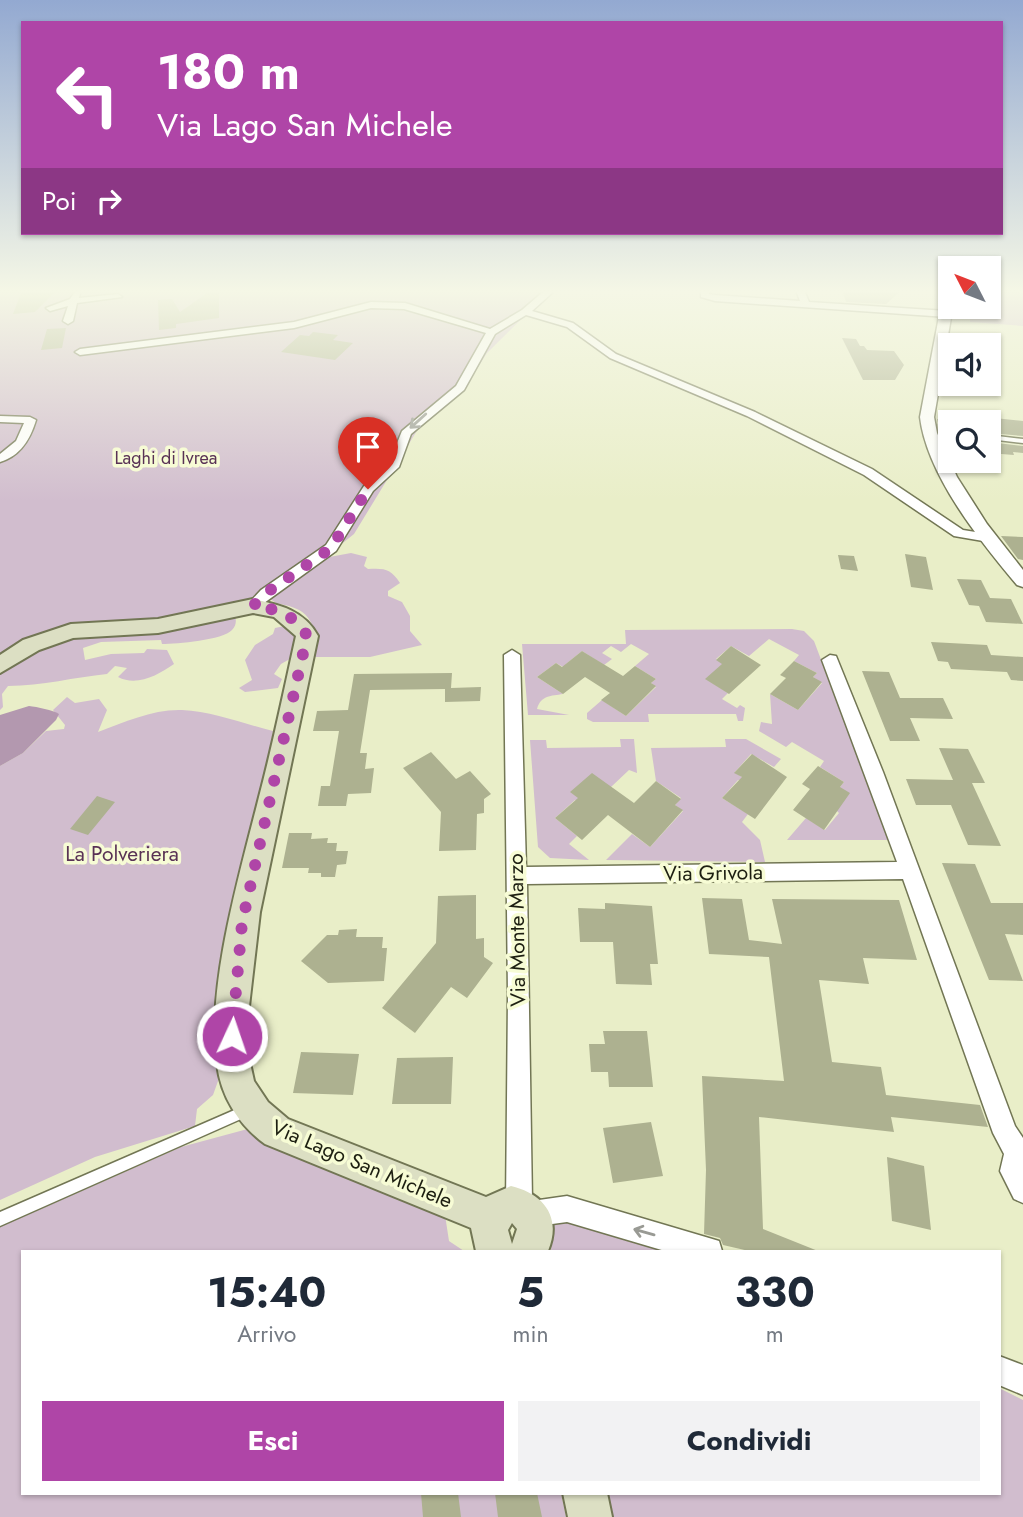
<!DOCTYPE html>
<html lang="it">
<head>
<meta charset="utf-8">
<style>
	:root { --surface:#fff; --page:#f2f2f3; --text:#1f2937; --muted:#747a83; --accent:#af45a7 }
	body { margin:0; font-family:Jost,sans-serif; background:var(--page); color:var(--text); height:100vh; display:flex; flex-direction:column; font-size:26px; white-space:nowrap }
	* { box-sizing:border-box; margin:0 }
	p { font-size:23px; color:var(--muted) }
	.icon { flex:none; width:38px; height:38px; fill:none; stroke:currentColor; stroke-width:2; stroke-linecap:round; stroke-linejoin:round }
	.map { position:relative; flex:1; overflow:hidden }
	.side { position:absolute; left:21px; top:1250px; width:980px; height:245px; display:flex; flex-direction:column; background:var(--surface); border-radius:0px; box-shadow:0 2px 5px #0004 }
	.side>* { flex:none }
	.top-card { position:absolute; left:21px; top:21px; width:982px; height:214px; border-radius:0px; box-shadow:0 2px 5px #0004; background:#af45a7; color:#fff; overflow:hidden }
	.needle { width:46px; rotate:312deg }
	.fabs { position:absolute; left:938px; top:256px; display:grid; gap:14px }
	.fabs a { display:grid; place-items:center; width:63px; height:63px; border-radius:0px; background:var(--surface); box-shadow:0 2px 5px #0004; font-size:35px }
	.pin { position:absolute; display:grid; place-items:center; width:60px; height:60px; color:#fff; margin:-72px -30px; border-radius:50% 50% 50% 0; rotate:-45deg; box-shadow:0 0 7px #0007 }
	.pin .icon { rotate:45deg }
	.me { position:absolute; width:77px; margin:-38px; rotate:3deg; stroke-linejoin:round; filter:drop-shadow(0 0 5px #0008) }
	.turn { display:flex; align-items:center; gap:24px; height:147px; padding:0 21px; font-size:32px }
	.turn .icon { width:91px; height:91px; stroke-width:2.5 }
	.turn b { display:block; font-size:49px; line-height:60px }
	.then { display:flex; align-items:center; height:66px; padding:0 21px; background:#0003; gap:14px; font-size:26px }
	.eta { display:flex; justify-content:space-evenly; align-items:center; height:119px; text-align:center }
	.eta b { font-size:42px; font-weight:700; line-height:49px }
	.cta { display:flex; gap:14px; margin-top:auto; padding:14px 21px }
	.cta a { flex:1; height:80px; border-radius:0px; background:var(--accent); color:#fff; font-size:28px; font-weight:700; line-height:80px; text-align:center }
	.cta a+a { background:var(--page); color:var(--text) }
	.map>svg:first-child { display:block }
	.green { fill:#d1bdce }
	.water { fill:#b398af }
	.building { fill:#adb190 }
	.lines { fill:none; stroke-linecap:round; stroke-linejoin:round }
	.minor-tunnel { stroke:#c0c5a3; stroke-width:13; stroke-dasharray:13 6; stroke-linecap:butt }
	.service-casing { stroke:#727654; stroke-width:3 }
	.minor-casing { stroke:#727654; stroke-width:3 }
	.tertiary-casing { stroke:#727654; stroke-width:3 }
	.secondary-casing { stroke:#727654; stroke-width:4 }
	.service { fill:#fff; fill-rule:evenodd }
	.minor { fill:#fff; fill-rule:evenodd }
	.tertiary { fill:#fff; fill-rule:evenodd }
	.secondary { fill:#dcdfc3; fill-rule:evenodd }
	.oneway { stroke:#999a94 }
	.route { stroke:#af45a7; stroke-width:12; stroke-dasharray:0 21.6 }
	.labels { text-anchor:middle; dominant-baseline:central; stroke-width:7; stroke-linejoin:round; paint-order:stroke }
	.far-park-label { font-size:18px; fill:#593255; stroke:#f7fcd5 }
	.park-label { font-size:21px; fill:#593255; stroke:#f7fcd5 }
	.street-label { font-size:21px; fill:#1d1f11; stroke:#f7fcd5 }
</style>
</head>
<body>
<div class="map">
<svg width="1023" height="1517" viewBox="0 0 1023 1517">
	<rect width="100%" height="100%" fill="#e9eec8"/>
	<path class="green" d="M0,290H547L549,292L487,353L466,386L418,429L354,534L324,558L351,553L367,557L364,566L368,569C385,568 391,569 400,583L388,591V596L402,602L410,616V631L422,645L370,657H312C316,633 316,614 289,606C281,604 274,604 269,597L235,614C236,620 237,625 232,630C223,640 177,644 162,644L161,640L101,642L83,648L85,660L111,654L144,653L147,649L167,650L174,664C158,675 137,687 118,677L127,668L115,666L107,674C75,677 42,686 8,686L2,694L3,707L0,710Z
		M989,290L1023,293V326L970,322V306H989Z
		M289,625L296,636L295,656L281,664L274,674L282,679L278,688L245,692L239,688L252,680L245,660L255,645L273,634L275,628Z
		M792,629L804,631L814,641L889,840H787L806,818L825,830L839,813L836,810L840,787L844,782L820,767L824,761L792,742L786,747L759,731L761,722L772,724L770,694L798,710L822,683L813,677L817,673L794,661L799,655L769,639L749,656L731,646L716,659L725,665L706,679L728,693L722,699L737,708L740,705L745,708L743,721H738L736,714H648L649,722H593L587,719V713L602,700L626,716L656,687L651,683L656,679L635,666L649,654L631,644L621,652L611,646L602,653L612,659L604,665L582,651L566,664L565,668L556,663L537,677L563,694C551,696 541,695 537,709L569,715H528L522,644H626L625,630Z
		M67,697L75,703L99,699L107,710L98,732C125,722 153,709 182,710C212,711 244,724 273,731L271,742L279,746L222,1070L213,1095L197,1109L195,1126L95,1157L0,1200V766L23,753L46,731L64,729L65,725L53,710Z
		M620,739H634L637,773L629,770L611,787L578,802L575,800L555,818L577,836L569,844L589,860L550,858L538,847L530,740H546L547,748L621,747Z
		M725,739H746L781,759L774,767L751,754L735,772L746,780L744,783L738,780L722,798L748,814L742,822L760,840L765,862L606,860L632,834L650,847L683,811L675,805L681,798L656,781L651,748L726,747Z
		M255,1127L445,1215L449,1241L464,1251H23V1493H561L566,1517H0V1227L181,1147Z
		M562,1218L676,1251H551L552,1224Z
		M999,1388L1023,1400V1517H608L603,1493H999Z"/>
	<path class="water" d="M29,706C37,707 53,710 59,714L56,720L23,753L0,766V715Z"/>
	<path class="building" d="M22,290H57L35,312L13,314Z
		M842,290H902L886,304L846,302Z
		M210,291L219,292V318L176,324V328L159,330L158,300L172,299L180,312Z
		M66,328L62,348L41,350L47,329Z
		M313,332L338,335L333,340L353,343L335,360L281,352L300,335L309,336Z
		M842,338L856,339L860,346H864L867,350L894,351L904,365L895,380H863Z
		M985,417L1023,421V436L989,433V422Z
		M937,419L950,420V456L940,432Z
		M989,442L1023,446V453L1013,452L1014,455L989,453Z
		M1001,536L1023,537V560L1018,559Z
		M905,554L926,557L933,590L911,587Z
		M838,555L854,556L858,571L841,569Z
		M957,579L981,580L990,598L1011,599L1023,624L986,622L979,606L969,605Z
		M931,642L987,645L991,655L1023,657V681L1011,680L1007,672L951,669L948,662L938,661Z
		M731,646L761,665L729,694L705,679L722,664L716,660Z
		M582,651L623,676L635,666L656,679L651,683L656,686L626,716L601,700L610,693L585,677L563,694L537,677L556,663L562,667Z
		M794,661L817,673L813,677L822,682L798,710L770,694L786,678L780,675Z
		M862,671L889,672L900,698H943L953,719L910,718L920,741H890Z
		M452,673L451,688L481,687L480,701L445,702V689L370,690L360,753H367L365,769L374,768L371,793L348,794L346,806H318L321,786H330L339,731H313L317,711L348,710L354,674Z
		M939,748L968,749L985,783H972L1001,846L968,845L951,805H916L906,779L953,780Z
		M431,752L456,779L470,771L491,794L484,799V813L477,814L476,850L439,851L441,812L403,768Z
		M752,754L787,777L755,819L722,798L742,777L734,773Z
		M818,766L844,782L840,787L850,793L824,830L793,810L810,789L802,784Z
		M592,773L634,803L656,781L681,799L675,805L683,810L650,847L608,815L582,840L555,818L578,798L570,792Z
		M97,796L115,802L88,835L70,829Z
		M289,833H312L311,839L328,838L327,843H337L336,851H348L346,864L337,865L335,877H321V873H308L309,868H282Z
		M942,863L975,864L991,903H1023V935L1005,934L1023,981L989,980Z
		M476,895V939L484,938V957L493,963L467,998L451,987L415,1033L382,1008L436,943L438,896Z
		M702,898L742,899L749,940L782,944L772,899L899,900L917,960L863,958L869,984L819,980L832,1062L881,1067L886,1095L980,1105L988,1127L891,1117L894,1132L759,1117L763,1229L818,1251H749L723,1245L720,1238L704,1234L706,1170L702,1076L784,1081L769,957L709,954Z
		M605,903L652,906L658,964H650L652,985L616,984L613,942H580L578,908L605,909Z
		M357,929L356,937H383L382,948H387L384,981L328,983L301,961L327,935H338L339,930Z
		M603,1031H647L653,1087H609L608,1072H591L589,1044H605Z
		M301,1052L359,1054L353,1095L293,1093Z
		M453,1057L451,1104H392L397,1058Z
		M651,1122L663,1176L613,1183L603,1128Z
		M887,1157L924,1166L931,1230L892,1221Z
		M421,1493H458L461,1517H423Z
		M495,1493H537L542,1517H498Z"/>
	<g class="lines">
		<path class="minor-tunnel" d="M936,430L950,431"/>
		<g class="service-casing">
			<path id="service" d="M989,435L1023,439V443L989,439Z
				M246,1105L250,1107L252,1111L250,1115L0,1226V1212Z"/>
		</g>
		<g class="minor-casing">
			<path id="minor" d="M76,290L80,293L79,298L118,294L122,297L77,303L73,321L68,324L63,321L68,306L50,311L46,308L70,299Z
				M543,290H551L552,293L532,311L573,323L616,354L755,412L872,469L963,530L994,535L996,538L989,542L954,536L864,475L747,416L610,358L567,327L526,315L495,334L464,390L411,434L399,467L373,491L336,551L253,611L246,606L261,590L326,545L364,486L388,465L402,431L456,386L486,333L404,309L371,308L294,328L80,355L75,352L80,349L294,322L371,302L405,303L490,329L522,310L543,292Z
				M701,290H709V294L715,295L800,301L796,290H804L809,302L947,311L952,314L947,317L715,301L701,297Z
				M0,416L30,417L36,420C30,440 20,456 0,462V454L16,441L24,423L0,422Z
				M512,650L520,655L526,867L897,862L822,660L830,655L836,656L883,772L1015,1126L1023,1138V1203L1014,1199L1000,1171L1004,1154L993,1133L903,879L527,884L532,1201L567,1196L709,1238L719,1241L722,1251H665L567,1222L530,1227L510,1214L506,1205L508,995L504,655Z
				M999,1356L1023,1365V1395L999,1385Z"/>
		</g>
		<g class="tertiary-casing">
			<path id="tertiary" d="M944,290H950V306H953L934,417L937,433L957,477L987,524L1023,570V587L1017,585C980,541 927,475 920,417Z"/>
		</g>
		<g class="secondary-casing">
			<path id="secondary" d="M253,599C280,605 304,610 318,636L260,912L248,1015V1054L254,1081L268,1102L288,1119L486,1197L511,1186C544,1194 562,1217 548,1251H476L471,1228L265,1144C239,1125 221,1097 217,1064C206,987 240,873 259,797C273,744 284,690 296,636L274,617L253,613L158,633L73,638L39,650L0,673V655L23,640L71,624L158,619ZM512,1223L517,1229L512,1244L508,1230Z
				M563,1493H607L612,1517H568Z"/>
		</g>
		<use href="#service" class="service"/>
		<use href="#minor" class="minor"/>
		<use href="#tertiary" class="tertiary"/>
		<use href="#secondary" class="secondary"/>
	</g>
	<defs><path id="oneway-shaft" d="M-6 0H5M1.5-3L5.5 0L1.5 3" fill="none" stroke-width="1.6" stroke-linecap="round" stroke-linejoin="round" transform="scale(1.75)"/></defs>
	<g class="oneway">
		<use href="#oneway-shaft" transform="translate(418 421) rotate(138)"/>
		<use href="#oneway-shaft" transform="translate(644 1232) rotate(-164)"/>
	</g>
	<linearGradient id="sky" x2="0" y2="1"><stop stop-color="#93a9d1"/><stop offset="0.58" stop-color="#f5f7e6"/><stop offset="1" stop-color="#f5f7e6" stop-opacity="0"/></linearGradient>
	<rect width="1023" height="502" fill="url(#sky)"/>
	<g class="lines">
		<path class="route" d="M232,1036L242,923L307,636C296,615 275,608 253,606L266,593L331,548L368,489"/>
	</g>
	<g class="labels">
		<g class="far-park-label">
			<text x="166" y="458">Laghi di Ivrea</text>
		</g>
		<g class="park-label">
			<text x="122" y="854">La Polveriera</text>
		</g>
		<g class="street-label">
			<text transform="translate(713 873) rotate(-1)">Via Grivola</text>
			<text transform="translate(517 930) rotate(-91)">Via Monte Marzo</text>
			<text transform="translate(362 1164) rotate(23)">Via Lago San Michele</text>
		</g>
	</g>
</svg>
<div class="fabs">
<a><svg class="needle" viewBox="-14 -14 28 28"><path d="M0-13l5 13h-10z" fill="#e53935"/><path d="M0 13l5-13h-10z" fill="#747a83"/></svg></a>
<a><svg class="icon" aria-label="sound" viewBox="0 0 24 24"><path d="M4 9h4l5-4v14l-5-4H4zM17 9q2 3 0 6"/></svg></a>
<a><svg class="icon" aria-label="search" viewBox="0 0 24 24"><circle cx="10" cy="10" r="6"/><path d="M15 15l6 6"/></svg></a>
</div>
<div class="pin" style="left:368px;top:489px;background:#d93025"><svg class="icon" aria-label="arrive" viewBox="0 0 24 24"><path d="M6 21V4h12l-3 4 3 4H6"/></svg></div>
<svg class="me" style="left:232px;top:1036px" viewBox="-20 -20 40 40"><circle r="17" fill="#af45a7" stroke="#fff" stroke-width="3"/><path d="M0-11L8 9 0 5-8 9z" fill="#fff"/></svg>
<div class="top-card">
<div class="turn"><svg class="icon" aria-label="left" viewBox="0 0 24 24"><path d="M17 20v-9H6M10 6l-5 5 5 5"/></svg><div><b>180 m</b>Via Lago San Michele</div></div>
<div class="then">Poi<svg class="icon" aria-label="right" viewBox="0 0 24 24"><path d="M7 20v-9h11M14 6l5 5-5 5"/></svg></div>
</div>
<section class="side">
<div class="eta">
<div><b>15:40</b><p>Arrivo</p></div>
<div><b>5</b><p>min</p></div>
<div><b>330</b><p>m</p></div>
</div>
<div class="cta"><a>Esci</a><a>Condividi</a></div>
</section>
</div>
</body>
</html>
